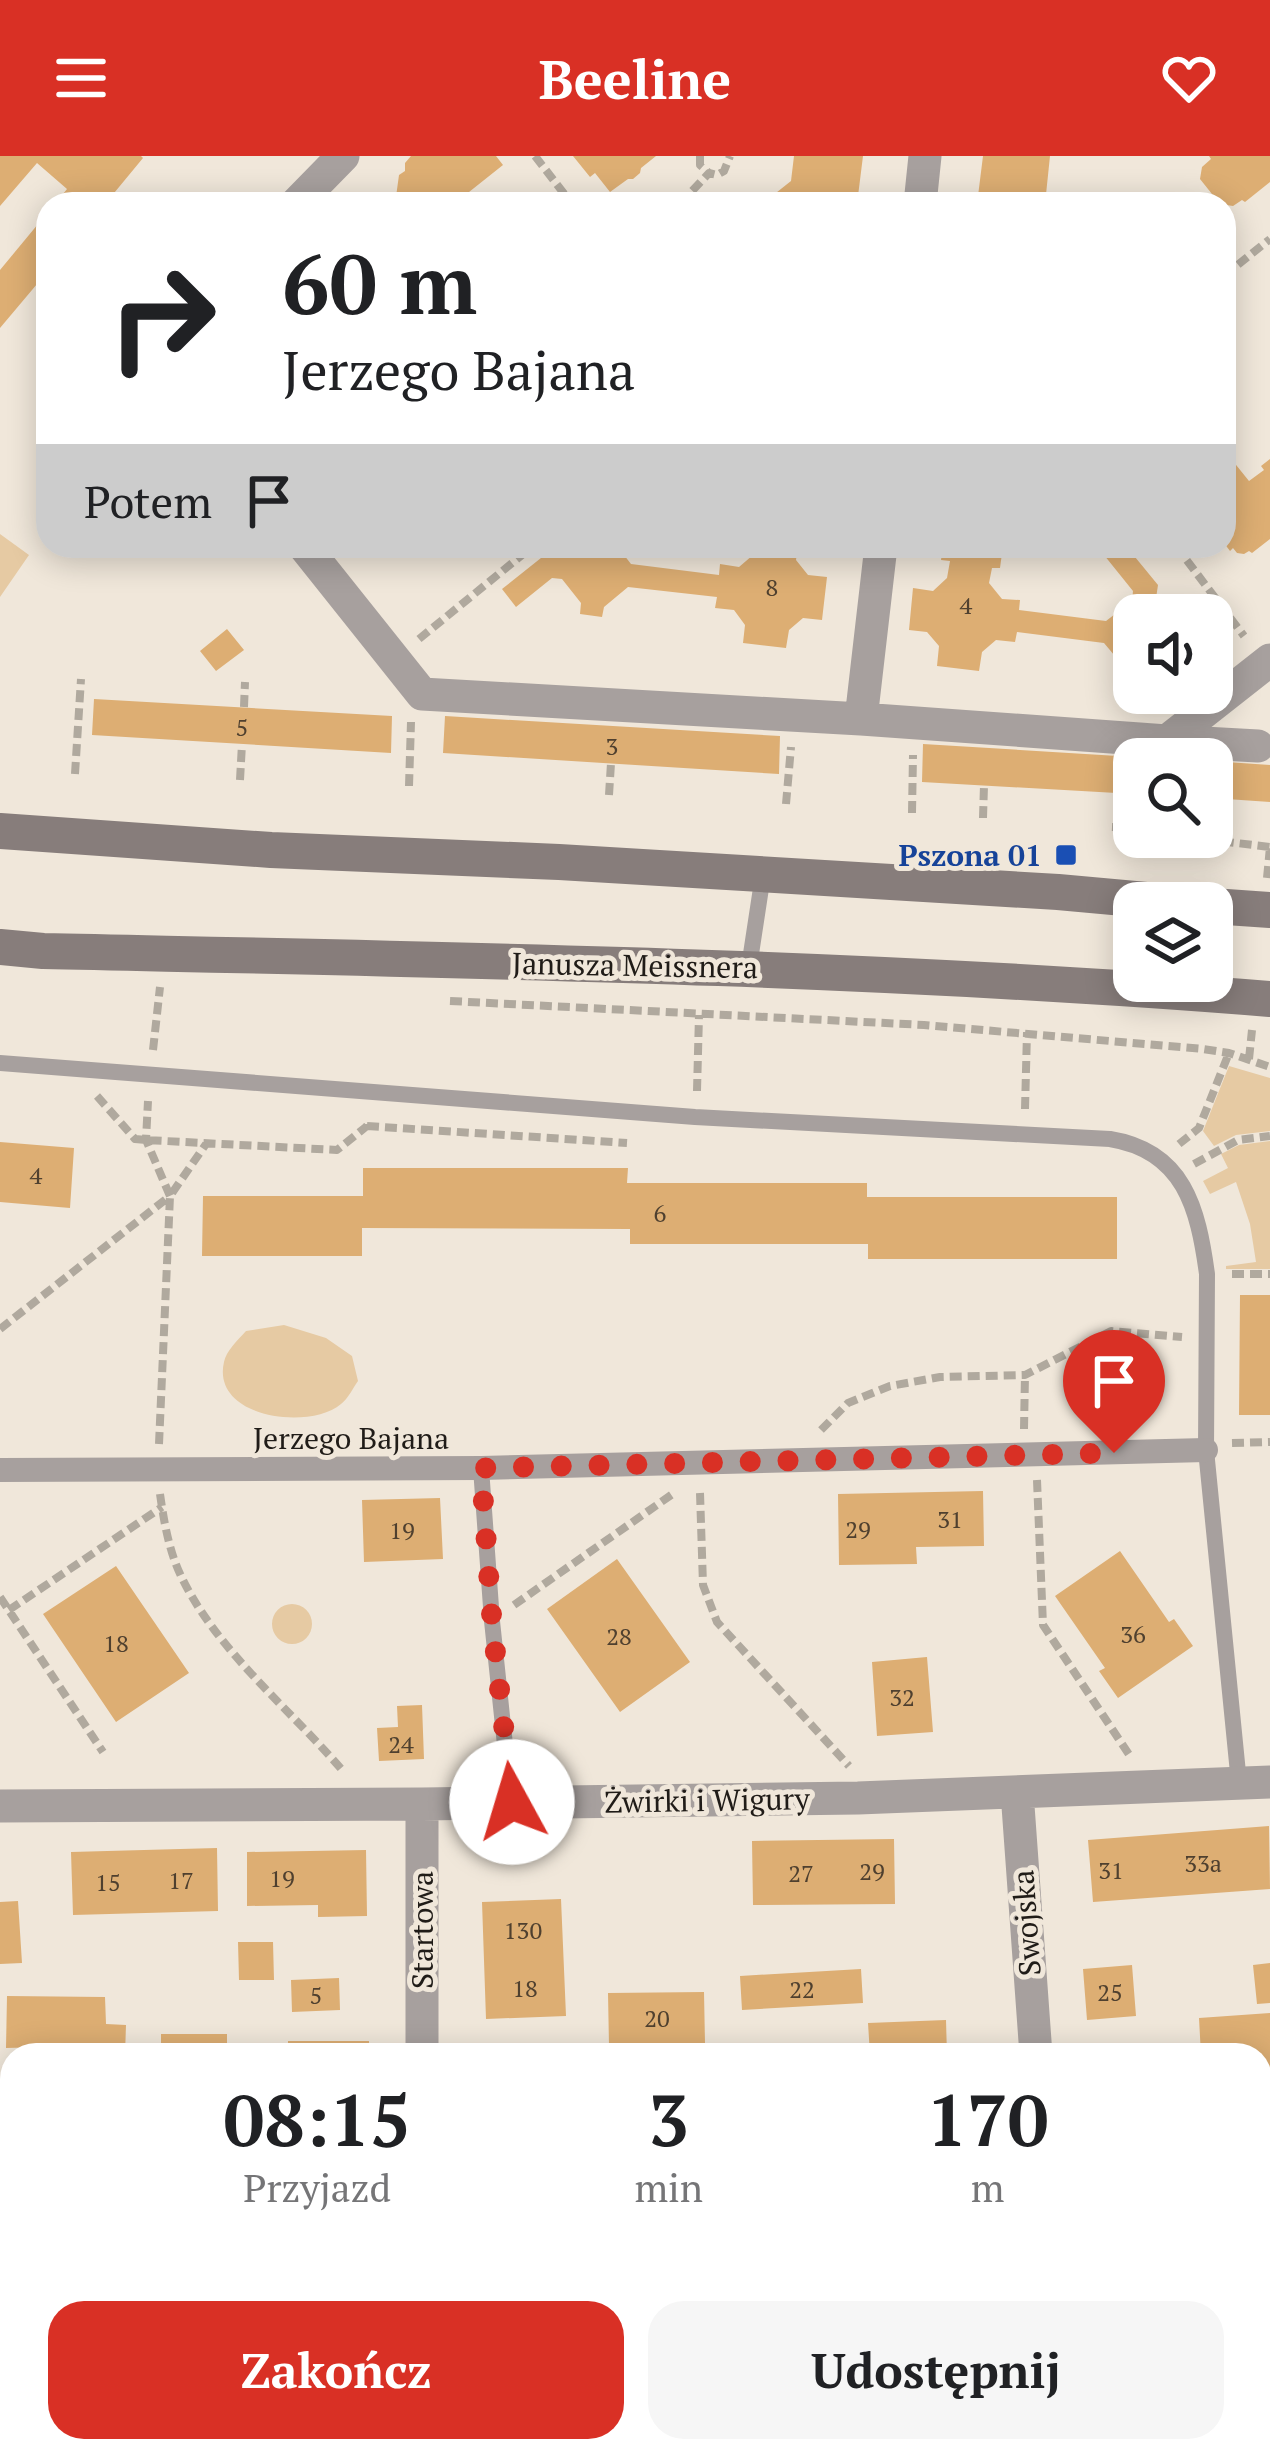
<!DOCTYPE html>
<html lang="pl">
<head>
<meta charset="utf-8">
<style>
	:root { --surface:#fff; --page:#f6f6f6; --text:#202124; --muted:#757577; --accent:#d93025 }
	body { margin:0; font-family:"PT Serif",serif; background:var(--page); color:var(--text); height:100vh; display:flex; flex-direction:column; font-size:45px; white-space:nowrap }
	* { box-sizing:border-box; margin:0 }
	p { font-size:39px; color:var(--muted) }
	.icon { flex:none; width:66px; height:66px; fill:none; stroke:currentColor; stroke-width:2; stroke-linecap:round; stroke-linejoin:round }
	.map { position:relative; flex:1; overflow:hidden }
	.details { position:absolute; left:0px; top:1887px; width:1272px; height:420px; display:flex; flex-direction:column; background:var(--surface); border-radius:36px 36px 0 0; box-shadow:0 6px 30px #0003 }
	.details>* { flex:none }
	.hud { position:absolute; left:36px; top:36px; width:1200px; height:366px; border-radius:36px; box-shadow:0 6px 30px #0003; background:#fff; color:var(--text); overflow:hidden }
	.fabs { position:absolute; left:1113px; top:438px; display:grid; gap:24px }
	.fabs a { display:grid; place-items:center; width:120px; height:120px; border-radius:24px; background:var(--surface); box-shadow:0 6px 30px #0003; font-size:60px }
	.pin { position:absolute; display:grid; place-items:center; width:102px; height:102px; color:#fff; margin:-123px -51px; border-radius:50% 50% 50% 0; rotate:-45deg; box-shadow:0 0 12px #0007 }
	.pin .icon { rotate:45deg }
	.me { position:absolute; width:132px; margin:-66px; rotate:354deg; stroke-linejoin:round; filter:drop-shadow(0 0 9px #0008) }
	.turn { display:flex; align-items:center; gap:42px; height:252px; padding:0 48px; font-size:54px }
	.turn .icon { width:156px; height:156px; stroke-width:2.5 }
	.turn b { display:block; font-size:84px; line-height:102px }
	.then { display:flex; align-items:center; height:114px; padding:0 48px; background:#0003; gap:24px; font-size:45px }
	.eta { display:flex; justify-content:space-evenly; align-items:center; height:204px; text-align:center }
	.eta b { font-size:72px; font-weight:800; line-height:84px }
	.primary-button { display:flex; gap:24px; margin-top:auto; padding:24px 48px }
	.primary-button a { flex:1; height:138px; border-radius:36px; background:var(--accent); color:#fff; font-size:48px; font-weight:800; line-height:138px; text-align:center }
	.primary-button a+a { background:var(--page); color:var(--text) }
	header { display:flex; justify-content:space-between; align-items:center; height:156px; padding:0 48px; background:var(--accent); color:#fff; font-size:54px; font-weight:800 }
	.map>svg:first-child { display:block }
	.green { fill:#e6caa3 }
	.building { fill:#ddae73 }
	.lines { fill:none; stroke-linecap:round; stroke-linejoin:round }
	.path { stroke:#b0a99e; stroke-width:8; stroke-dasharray:12 6; stroke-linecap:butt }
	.service { stroke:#a7a09e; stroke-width:16 }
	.pedestrian { stroke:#a7a09e; stroke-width:24 }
	.minor { stroke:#a7a09e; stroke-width:33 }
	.secondary { stroke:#877d7b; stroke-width:36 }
	.route { stroke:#d93025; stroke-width:21; stroke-dasharray:0 37.8 }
	.transit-dot { fill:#1a4fb4; stroke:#f0e7da; stroke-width:4.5 }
	.labels { text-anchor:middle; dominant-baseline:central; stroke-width:10; stroke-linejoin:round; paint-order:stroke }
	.number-label { font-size:24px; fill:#4f402f }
	.transit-label { font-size:30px; font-weight:bold; fill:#164399; stroke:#f0e7da; text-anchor:end }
	.street-label { font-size:30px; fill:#201c18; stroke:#f0e7da }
</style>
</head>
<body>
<header><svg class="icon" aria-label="menu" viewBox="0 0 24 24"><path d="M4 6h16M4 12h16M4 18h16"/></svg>Beeline<svg class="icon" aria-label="heart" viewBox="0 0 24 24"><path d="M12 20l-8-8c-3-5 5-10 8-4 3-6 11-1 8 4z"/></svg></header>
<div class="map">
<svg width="1270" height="2307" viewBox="0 0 1270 2307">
	<rect width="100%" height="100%" fill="#f0e7da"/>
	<path class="green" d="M0,378L29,399L0,441Z
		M1229,910L1270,922V975L1236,979L1214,990L1203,975Z
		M1270,985V1113H1226V1110L1256,1106L1250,1068L1236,1026L1210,1038L1203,1025L1228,1012L1221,998L1239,989Z
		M284,1169L326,1182L352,1200L358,1225C353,1232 348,1243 341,1248C309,1275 211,1262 224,1206C226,1195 238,1184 246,1175Z
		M272 1468a20 20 0 1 1 40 0a20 20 0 1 1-40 0Z"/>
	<path class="building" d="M0,0H141L143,2L105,48H55L67,33L37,7L0,50Z
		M411,0H496L503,9L464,40L463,48H395L399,19L405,15V7Z
		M573,0H656L641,12L640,17L633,23H628L610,36L595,17L590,21Z
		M794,0H863L857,48H762L791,25Z
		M983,0H1050L1045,48H977Z
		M1209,0H1270V26L1245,46L1242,44L1233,50L1220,48L1200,23L1202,11L1211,3Z
		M48,56V115L0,172V114Z
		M1224,294L1249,325L1264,314L1261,310L1270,303V383L1252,397L1249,395L1244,398L1237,397L1233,392L1230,395L1224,387Z
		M383,390H420L409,399L407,396L402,400L395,399L391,394L388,396Z
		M577,390H617L631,408L719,419L720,408L739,411L753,399L754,390H798L796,404L808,419L827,421L822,464L803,462L789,474L786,492L743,487L745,469L734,454L715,452L717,441L628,431L604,451L602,461L580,458L581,447L562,423L552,422L516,451L502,433L546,398L564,400Z
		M943,390H1003L1000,412H992L989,427L1002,443L1020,444L1019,454L1106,465L1132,445L1133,435L1104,399L1115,390H1126L1158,429L1155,449L1163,459H1134V523L1123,522L1125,512L1104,487L1017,476L1015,486L996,484L982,496L979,515L937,510L939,490L927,476L909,474L913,432L933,435L947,422L950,405L941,404Z
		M227,473L244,494L216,515L200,495Z
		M94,543L392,560L391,597L92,579Z
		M445,560L780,580L779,618L443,597Z
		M923,588L1134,601V638L922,626Z
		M1212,605L1270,609V646L1212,642Z
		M0,986L74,992L70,1052L0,1046Z
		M363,1012H628L627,1027H867V1041H1117V1103H868V1088H630V1073L362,1072V1100H202L203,1040H363Z
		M1240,1139H1270V1259H1239Z
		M983,1335L984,1390L916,1391L917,1408L839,1409L838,1338Z
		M440,1342L443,1403L364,1406L362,1344Z
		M1120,1395L1169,1466L1174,1463L1193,1490L1118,1542L1099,1515L1105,1512L1055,1440Z
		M617,1403L690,1506L620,1556L547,1453Z
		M116,1410L189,1517L116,1566L43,1458Z
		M927,1501L933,1576L877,1580L872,1506Z
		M422,1549L424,1603L379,1605L377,1572L398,1571L397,1550Z
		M1269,1670L1270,1733L1093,1746L1088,1684Z
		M894,1683L895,1748L753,1749L752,1685Z
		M217,1692L218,1755L73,1759L71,1696Z
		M366,1694L367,1760L318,1761V1749L247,1750V1696Z
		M561,1743L566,1860L486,1863L482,1746Z
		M18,1745L22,1807L0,1808V1746Z
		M238,1786H273L274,1824H239Z
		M1270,1807V1847L1257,1848L1253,1809Z
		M1132,1809L1136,1860L1087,1864L1083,1813Z
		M861,1813L863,1847L742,1854L740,1820Z
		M339,1822L340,1854L292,1856L291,1824Z
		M704,1836L705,1887H696V1899H620V1889L609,1890L608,1837Z
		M7,1840L105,1841L106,1868L126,1869L125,1899H81L78,1890L6,1892Z
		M1270,1857V1915L1260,1916V1899H1201L1199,1862Z
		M946,1864L947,1899H870L868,1867Z
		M161,1878H227V1899H161Z
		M288,1885H369V1899H288Z
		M1153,1890L1154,1899H1066V1895Z
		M1260,2028H1270V2088L1260,2089Z
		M1260,2189H1270V2264H1260Z
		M0,2229H12V2289H0Z"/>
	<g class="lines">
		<path class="path" d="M535,0L572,48
			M700,0V9L709,17
			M680,48L709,17L717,19L724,15L730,0
			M1224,120L1270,83
			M1176,390L1244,480
			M419,483L533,390
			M244,551L245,526
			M75,618L81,523
			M240,624L242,588
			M409,630L411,566
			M609,639L611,607
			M786,648L791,591
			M912,657L913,599
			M983,662L984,629
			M1112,671L1134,672
			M1186,681L1270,691
			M1267,722L1270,691
			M450,845L924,869L1203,893L1229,897L1270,911
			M153,894L160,831
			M1249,903L1252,874
			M697,935L699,859
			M97,940L135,983L146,984L337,994L367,970L368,965
			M1025,953L1027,876
			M367,970L627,987
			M1179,988L1199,972L1229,897
			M1194,1008L1238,984L1270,980
			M1232,1118H1270
			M0,1173L170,1040L146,984L148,945
			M1024,1273L1025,1219
			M821,1274L848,1247L890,1230L940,1221L1025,1219L1111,1175L1182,1181
			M1232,1287L1270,1286
			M159,1288L170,1040L206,988
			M1037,1324L1043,1469L1130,1600
			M700,1337L703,1429L717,1466L849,1610
			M160,1338C164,1366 169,1395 181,1420C216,1494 290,1553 343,1615
			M0,1441L103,1596
			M514,1449L674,1337
			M9,1454L162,1351"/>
		<path class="service" d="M749,811L763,719
			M0,907L695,961L1110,983C1184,995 1198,1052 1207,1118L1206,1294L1239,1627
			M481,1312L492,1465L511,1646"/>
		<path class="pedestrian" d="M0,1314L481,1312L1206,1294"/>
		<path class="minor" d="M296,48L343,0
			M920,48L925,0
			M304,390L422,538L861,563L1167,585L1270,504
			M861,563L881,390
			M1167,585L1258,590
			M1017,1636L1036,1899
			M422,1648V1899
			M0,1650L422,1648L858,1642L1270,1626
			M1260,1974H1270
			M0,1994H12
			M429,2295V2307
			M1047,2307L1048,2295"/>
		<path class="secondary" d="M0,675L271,694L559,706L1058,736L1179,747
			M1212,750L1270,754
			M0,791L43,795C452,804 862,810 1270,843"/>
	</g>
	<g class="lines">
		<path class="route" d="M512,1646L492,1465L481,1312L1114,1297"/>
	</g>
	<rect class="transit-dot" x="1054" y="687" width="24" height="24" rx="6"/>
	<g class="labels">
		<g class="number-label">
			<text x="772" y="431">8</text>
			<text x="966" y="449">4</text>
			<text x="242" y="571">5</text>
			<text x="612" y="590">3</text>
			<text x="36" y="1019">4</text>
			<text x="660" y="1057">6</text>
			<text x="950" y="1363">31</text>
			<text x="858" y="1373">29</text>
			<text x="402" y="1374">19</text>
			<text x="1133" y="1478">36</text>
			<text x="619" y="1480">28</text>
			<text x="116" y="1487">18</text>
			<text x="902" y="1541">32</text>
			<text x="401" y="1588">24</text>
			<text x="1203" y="1707">33a</text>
			<text x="1111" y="1714">31</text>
			<text x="872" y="1715">29</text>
			<text x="801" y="1717">27</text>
			<text x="282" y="1722">19</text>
			<text x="181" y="1724">17</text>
			<text x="108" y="1726">15</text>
			<text x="523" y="1774">130</text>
			<text x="525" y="1832">18</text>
			<text x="802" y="1833">22</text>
			<text x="1110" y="1836">25</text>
			<text x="316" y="1839">5</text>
			<text x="657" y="1862">20</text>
		</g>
		<g class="transit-label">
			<text x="1042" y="699">Pszona 01</text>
		</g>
		<g class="street-label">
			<text transform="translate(635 809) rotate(1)">Janusza Meissnera</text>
			<text x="351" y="1282">Jerzego Bajana</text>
			<text transform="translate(707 1644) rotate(-1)">Żwirki i Wigury</text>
			<text transform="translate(1026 1767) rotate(-94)">Swojska</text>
			<text transform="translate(422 1774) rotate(-90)">Startowa</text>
		</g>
	</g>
</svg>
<div class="fabs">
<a><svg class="icon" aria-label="sound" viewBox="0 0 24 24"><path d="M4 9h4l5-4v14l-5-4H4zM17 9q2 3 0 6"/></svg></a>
<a><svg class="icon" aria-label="search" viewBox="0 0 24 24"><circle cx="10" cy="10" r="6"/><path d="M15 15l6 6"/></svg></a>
<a><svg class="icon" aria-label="layers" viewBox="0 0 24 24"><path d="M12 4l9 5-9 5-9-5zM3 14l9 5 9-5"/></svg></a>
</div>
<div class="pin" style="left:1114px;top:1297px;background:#d93025"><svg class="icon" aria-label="arrive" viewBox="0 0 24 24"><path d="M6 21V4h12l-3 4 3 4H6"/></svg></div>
<svg class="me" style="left:512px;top:1646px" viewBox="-20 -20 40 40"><circle r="19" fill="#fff"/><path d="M0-13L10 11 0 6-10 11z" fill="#d93025"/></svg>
<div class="hud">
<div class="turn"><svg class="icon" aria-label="right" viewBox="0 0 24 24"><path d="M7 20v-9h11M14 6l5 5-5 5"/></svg><div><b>60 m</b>Jerzego Bajana</div></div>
<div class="then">Potem<svg class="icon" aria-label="arrive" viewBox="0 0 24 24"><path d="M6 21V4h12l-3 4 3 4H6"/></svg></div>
</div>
<section class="details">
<div class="eta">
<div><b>08:15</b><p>Przyjazd</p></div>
<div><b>3</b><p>min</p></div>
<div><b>170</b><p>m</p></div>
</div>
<div class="primary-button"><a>Zakończ</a><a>Udostępnij</a></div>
</section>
</div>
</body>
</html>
